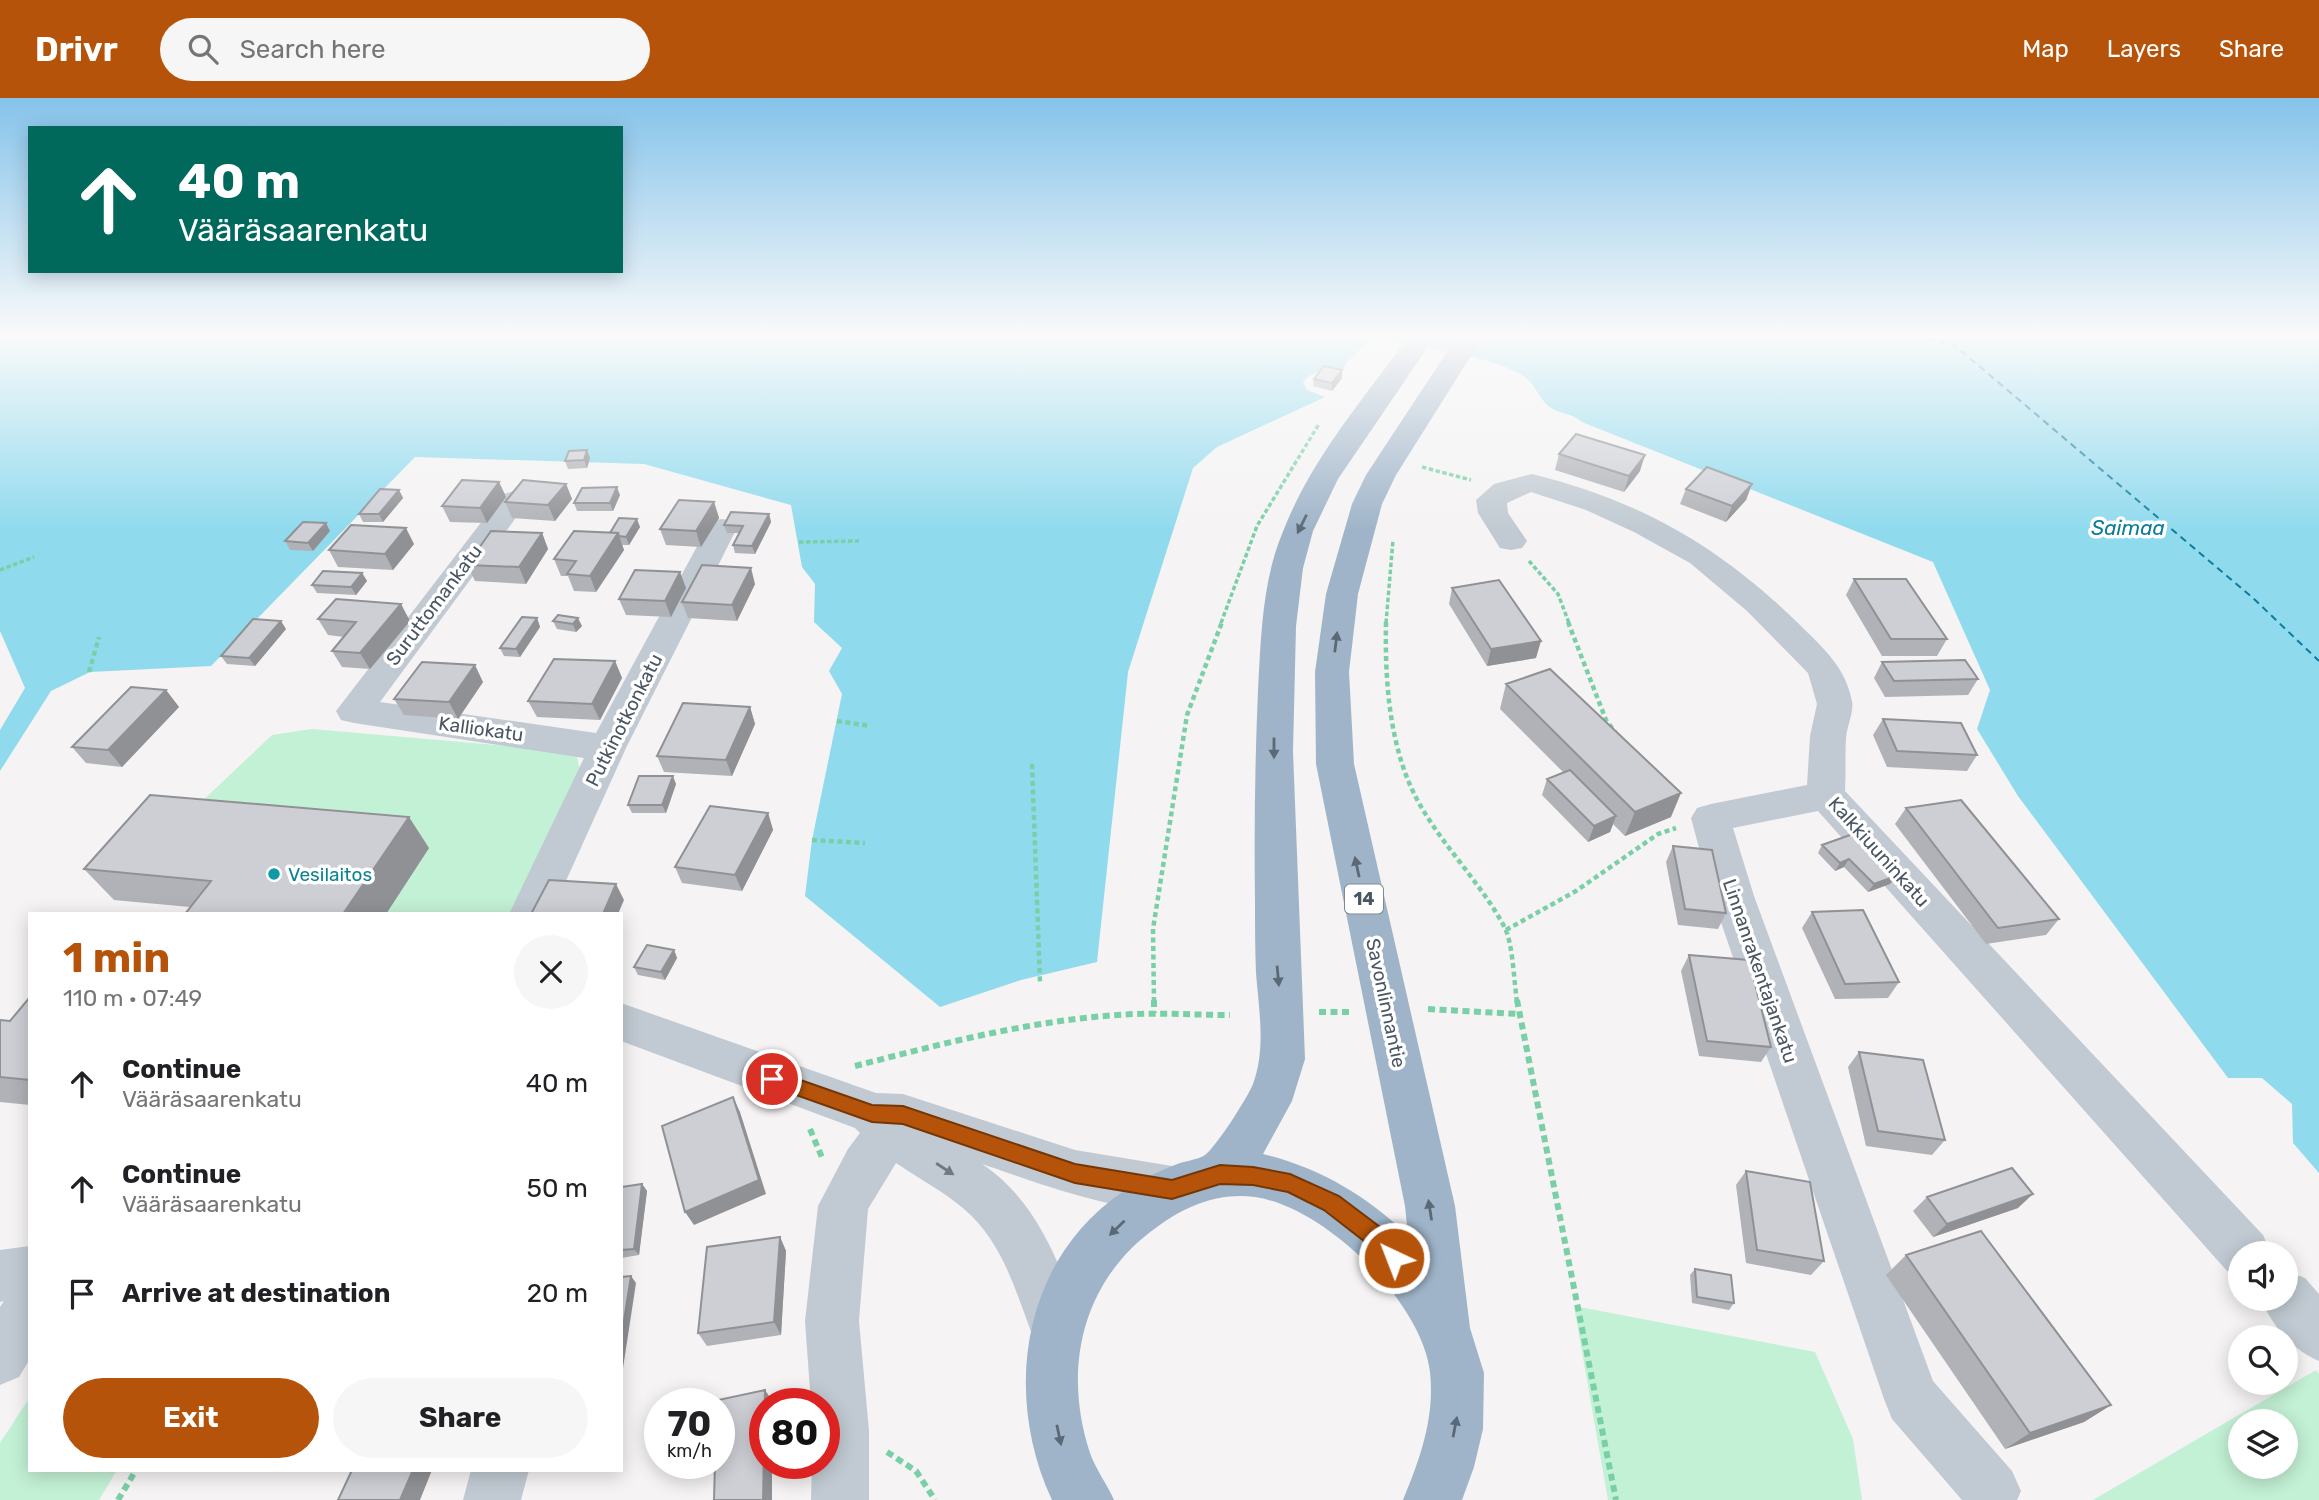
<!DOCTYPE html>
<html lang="en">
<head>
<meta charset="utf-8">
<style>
	:root { --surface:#fff; --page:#f6f6f6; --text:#202124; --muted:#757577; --accent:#b45309 }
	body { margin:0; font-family:Rubik,sans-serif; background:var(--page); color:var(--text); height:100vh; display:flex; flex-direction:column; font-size:26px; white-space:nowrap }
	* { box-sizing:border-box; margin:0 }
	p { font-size:23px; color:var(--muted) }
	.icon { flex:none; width:38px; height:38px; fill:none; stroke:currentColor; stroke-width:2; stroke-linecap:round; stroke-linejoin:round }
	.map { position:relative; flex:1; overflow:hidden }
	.sheet { position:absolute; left:28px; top:814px; width:595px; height:560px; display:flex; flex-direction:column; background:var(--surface); border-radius:0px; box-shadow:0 4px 18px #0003 }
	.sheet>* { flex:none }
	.top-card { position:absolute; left:28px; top:28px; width:595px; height:147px; border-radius:0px; box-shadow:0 4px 18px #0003; background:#00695c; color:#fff; overflow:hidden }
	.fabs { position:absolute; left:2228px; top:1143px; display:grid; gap:14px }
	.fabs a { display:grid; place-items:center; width:70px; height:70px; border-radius:50%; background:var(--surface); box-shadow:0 4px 18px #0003; font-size:35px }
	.speed { position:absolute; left:644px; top:1290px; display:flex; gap:14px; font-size:35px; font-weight:700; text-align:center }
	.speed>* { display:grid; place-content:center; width:91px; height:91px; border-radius:50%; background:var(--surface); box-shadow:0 4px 18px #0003; line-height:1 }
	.speed small { font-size:18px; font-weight:400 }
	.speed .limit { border:10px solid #d22; background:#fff; color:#111 }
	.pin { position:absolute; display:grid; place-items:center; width:60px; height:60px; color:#fff; margin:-30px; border:4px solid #fff; border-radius:50%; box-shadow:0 2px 7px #0007 }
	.me { position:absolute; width:77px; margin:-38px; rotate:317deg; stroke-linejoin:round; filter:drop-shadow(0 0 5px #0008) }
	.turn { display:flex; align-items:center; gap:24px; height:147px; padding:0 35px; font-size:32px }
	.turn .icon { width:91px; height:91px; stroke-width:2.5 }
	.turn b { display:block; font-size:49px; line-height:60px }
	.round { display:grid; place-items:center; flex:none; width:74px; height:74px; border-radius:37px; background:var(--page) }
	.headline { display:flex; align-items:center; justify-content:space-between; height:119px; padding:0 35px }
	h1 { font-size:42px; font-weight:700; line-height:52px; color:var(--accent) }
	.action { display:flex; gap:14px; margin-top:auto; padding:14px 35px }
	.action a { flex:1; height:80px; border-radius:42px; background:var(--accent); color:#fff; font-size:28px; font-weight:700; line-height:80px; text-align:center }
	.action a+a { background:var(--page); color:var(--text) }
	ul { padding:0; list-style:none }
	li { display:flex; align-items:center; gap:21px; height:105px; padding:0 35px }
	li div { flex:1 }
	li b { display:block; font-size:26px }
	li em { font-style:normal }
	header { display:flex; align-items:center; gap:42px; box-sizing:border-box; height:98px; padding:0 35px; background:var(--accent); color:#fff }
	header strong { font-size:33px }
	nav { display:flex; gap:38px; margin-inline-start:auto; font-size:24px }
	.search { width:490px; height:63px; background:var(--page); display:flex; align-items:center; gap:18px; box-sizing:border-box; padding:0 24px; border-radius:38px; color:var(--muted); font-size:26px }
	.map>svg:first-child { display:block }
	.green { fill:#c3f1d5; fill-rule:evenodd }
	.water { fill:#90daee }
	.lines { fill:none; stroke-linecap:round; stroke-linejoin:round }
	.ferry { stroke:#0c7c9b; stroke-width:2; stroke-dasharray:7 5; stroke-linecap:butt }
	.path-far2 { stroke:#7ad0a6; stroke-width:3.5; stroke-dasharray:4.5 2.5; stroke-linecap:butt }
	.path-far1 { stroke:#7ad0a6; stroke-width:4.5; stroke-dasharray:5 3.5; stroke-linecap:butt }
	.path { stroke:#7ad0a6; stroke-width:6; stroke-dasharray:7 4.5; stroke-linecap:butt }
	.minor { fill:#c1cad2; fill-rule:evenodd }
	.trunk { fill:#9fb4c9; fill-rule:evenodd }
	.wall { fill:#b0b2b7 }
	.shaded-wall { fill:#909195 }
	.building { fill:#cdcfd5; stroke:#909195; stroke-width:2 }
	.oneway { fill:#5b6976 }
	.oneway2 { fill:#6e7983 }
	.route { fill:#b45309; stroke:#753606; stroke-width:2 }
	.culture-dot { fill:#0f9aa8; stroke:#fff; stroke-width:2.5 }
	.labels { text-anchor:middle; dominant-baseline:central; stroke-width:7; stroke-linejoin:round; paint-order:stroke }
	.shield { fill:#fff; stroke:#808990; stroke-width:2 }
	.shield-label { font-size:18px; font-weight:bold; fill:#4a5661 }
	.street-label { font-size:19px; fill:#4a5661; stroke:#fff }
	.culture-label { font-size:19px; fill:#0d838f; stroke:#fff; text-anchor:start }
	.water-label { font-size:21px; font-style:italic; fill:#0c7c9b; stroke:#fff }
</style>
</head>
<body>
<header>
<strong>Drivr</strong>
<div class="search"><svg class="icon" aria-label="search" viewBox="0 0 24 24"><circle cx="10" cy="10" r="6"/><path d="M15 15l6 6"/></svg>Search here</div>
<nav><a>Map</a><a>Layers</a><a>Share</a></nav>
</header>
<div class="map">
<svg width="2319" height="1402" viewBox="0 0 2319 1402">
	<rect width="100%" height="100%" fill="#f5f3f3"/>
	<path class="green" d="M312,631L553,652L577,659L583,686L511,815H386L176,728L272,637Z
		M1574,1208L1815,1254L1853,1341L1862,1402H1608Z
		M2316,1272L2319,1276V1402H2093ZM2240,1323H2286V1368H2240Z
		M30,1299V1372H117L99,1402H0V1345Z"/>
	<path class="water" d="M0,237H2319V1075L2293,1045L2292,1006L2262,980H2228L2018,698L1977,631L1990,592L1933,464L1582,324C1572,315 1564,317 1553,311C1539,303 1536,287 1525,279C1494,257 1411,249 1372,240L1346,265L1341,276C1326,273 1314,271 1303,284L1307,292L1325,299L1217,349L1193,370L1128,574L1097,864L1021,882L940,909L805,798L812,742L842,596L829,573L842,550L814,524L815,486L802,469L791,407L644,366L415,359L211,568L90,574L51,593L0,673V632L25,590L0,533Z"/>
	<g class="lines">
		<path class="ferry" d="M1904,237L1953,246L2253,500L2319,563"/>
		<path class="path-far2" d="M1567,237L1591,240
			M1422,369L1471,382
			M799,444L859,443
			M1529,463L1558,496L1569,525
			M0,472L34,459
			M1221,525L1257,428L1319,326
			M1386,525L1393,442"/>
		<path class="path-far1" d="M1386,524C1385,575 1388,629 1406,677C1427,734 1477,777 1505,830C1513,847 1514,884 1517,904
			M1568,524L1606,622L1615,634
			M89,574L99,539
			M837,623L870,628
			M1032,666L1040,884
			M812,742L865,745
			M1506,832L1576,793L1658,736L1676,730
			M1154,904L1153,831L1187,617L1222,524"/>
		<path class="path" d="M1154,902V915
			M1517,902L1616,1402
			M1428,911L1519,916
			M1319,914H1349
			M855,968C941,946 1028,923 1118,917C1155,914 1192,917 1230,917
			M810,1031L823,1062
			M887,1354L916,1373L935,1402
			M118,1402L136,1372"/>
		<path class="minor" d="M1532,376C1641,403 1719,448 1799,526C1823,550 1845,568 1852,603C1854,614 1847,628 1846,640C1845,657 1846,675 1845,693L2263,1137L2271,1155H2240V1178L2227,1173L1818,713L1733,730L1754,798L1933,1283L2012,1373L2021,1393L2017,1402H1962L1892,1321L1884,1301L1712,798L1691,720L1697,710L1711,706L1807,687L1810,638L1817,606L1808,575L1747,513L1690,465L1634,434L1586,412L1531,394L1507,405L1508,415L1527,443L1522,450L1511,452L1500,450L1478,415L1476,402L1494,386Z
			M514,393L525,396L529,402L380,604L596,635L707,430L711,423L722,421L733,423L737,430L626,650L551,816H509L584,660L354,625L341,622L336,613L503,396Z
			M621,905L876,995L903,996L1075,1052L1172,1068L1189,1075L1197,1091L1189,1107C1143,1126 1030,1082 982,1066C1039,1104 1060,1168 1083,1230L1075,1249L1056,1257L1037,1249C1017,1200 1006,1147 964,1111C943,1093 918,1080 896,1065L868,1111L859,1223L869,1333V1402H811L812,1365H824V1306H811L805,1223L818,1108L848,1051L860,1035L855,1030L621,943Z
			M30,1148V1261L19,1279L0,1287V1209L4,1203L0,1204V1152Z
			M2286,1173L2305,1180L2319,1196V1263C2292,1252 2272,1227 2260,1200H2286Z
			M471,1372H529L521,1402H463Z"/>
		<path class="trunk" d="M1410,237H1436L1338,381L1313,433L1303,470L1296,528L1293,653L1305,961L1292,1003L1263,1056C1320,1070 1365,1097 1408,1137L1405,1108L1316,666L1315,574L1326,496L1352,406L1366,377L1458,237H1484L1396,377L1382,406L1358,496L1349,574L1354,666L1455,1108L1470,1230L1484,1275L1483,1331L1474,1369L1462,1402H1403C1420,1361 1435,1320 1430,1274C1422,1204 1325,1109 1255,1099C1219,1094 1185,1108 1157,1129C1082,1182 1062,1270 1090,1355C1096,1372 1107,1386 1114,1402H1052C1003,1297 1021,1164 1121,1095C1140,1082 1159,1073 1180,1065C1187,1063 1199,1061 1205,1057C1216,1049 1248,999 1253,986C1266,951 1259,912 1256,875C1255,851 1255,827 1255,803C1254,732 1255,662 1258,592C1261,539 1262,485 1282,436C1310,362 1364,300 1410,237Z"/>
	</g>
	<path class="wall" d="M1342,272V280L1332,293L1313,288L1314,281Z
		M587,352L590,360L587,370L568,371L565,363Z
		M1559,356L1640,373L1624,394L1555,372Z
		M499,384L506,399L487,425L450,424L442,408Z
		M566,386L572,401L555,423L512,420L505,404Z
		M1752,386L1746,402L1726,424L1680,406L1686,391Z
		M399,392L403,400L383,424H363L359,416Z
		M620,397L613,413H577L574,405Z
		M714,404L719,420L701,449L666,447L660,431Z
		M769,416L771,424L755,456L735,455L733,447L739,435H727L724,427Z
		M640,429L629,447H622L624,452L596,494L574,493L568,478H561L554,461L610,435Z
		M330,433L313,453L290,452L285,443Z
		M542,435L548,451L526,486L475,483L467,467Z
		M414,446L393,472L338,469L329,452Z
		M362,475L367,483L356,497L317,495L312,487Z
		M1854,481L1947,541L1937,558H1882L1846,497Z
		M755,486L737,523L688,520L682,504Z
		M686,490L671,519L626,517L619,501Z
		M1452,490L1536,560L1487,568L1449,506Z
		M537,520L540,529L520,559L504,558L500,550Z
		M318,521L410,523L370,571L342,569L332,553L344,539L328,537Z
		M553,523L582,528L576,534L557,531Z
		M286,531L255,568L227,566L221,558Z
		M615,563L622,580L600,622L537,619L528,603Z
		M1882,564L1978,581L1968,597L1885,599L1874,580Z
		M483,584L458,621L404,617L394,601Z
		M1506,586L1671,719L1625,738L1613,726L1610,734L1588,744L1542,697L1547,681L1563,674L1500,611Z
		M166,592L179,609L122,669L86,665L72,649Z
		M750,609L755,626L732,678L664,674L657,658Z
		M1883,621L1977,657L1967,673L1887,669L1873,637Z
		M676,686L666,715H632L628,707Z
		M1906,710L2059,821L2046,837L1986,846L1895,726Z
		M768,715L773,732L742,793L682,785L675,769Z
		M1853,736L1890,786L1868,794L1844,769L1835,773L1818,755L1822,747Z
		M1673,748L1726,815L1718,831L1678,827L1666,764Z
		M429,750L386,816H185L190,809L114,802L84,771Z
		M1812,814L1899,884L1888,900L1835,901L1802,830Z
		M674,852L677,860L665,882L638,877L634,869Z
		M1689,857L1771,949L1761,964L1699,958L1681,873Z
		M30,899V1007L0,1004V922L10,923Z
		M1859,954L1945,1042L1932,1057L1866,1048L1848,969Z
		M1746,1073L1824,1163L1811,1177L1746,1165L1736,1087Z
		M642,1086L647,1093L639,1157L621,1160V1089Z
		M1927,1099L2018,1110L1933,1139L1913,1113Z
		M780,1139L786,1153L781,1237L707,1248L698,1235Z
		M1906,1157L2111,1307L2084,1324L2005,1351L1886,1177Z
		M1695,1171L1734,1205L1729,1212L1692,1205L1690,1177Z"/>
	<path class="shaded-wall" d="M1342,272V280L1332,293V285Z
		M587,352L590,360L587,370L584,362Z
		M1645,357L1640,373L1624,394L1629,378Z
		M499,384L506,399L487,425L480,410Z
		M566,386L572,401L555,423L548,407Z
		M1752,386L1746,402L1726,424L1732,408Z
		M617,389L620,397L613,413L610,405Z
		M399,392L403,400L383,424L379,416Z
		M714,404L719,420L701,449L696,433Z
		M769,416L771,424L755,456L752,448Z
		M637,421L640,429L629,447L626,439Z
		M326,425L330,433L313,453L308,445Z
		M406,430L414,446L393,472L385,456Z
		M542,435L548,451L526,486L519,469Z
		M618,435L624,452L596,494L590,478Z
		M751,470L755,486L737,523L732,507Z
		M680,474L686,490L671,519L665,503Z
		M362,475L367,483L356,497L351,489Z
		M401,506L410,523L370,571L360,555Z
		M537,520L540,529L520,559L516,551Z
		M578,520L582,528L576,534L573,526Z
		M281,523L286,531L255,568L249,560Z
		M1541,543L1536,560L1487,568L1491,551Z
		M615,563L622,580L600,622L592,606Z
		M475,567L483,584L458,621L449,604Z
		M166,592L179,609L122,669L108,652Z
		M750,609L755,626L732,678L726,662Z
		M673,678L676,686L666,715L662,707Z
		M1681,695L1671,719L1625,738L1635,714Z
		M768,715L773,732L742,793L735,777Z
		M1616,718L1610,734L1588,744L1594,728Z
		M409,719L429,750L386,816H343Z
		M1849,761L1844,769L1835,773L1840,765Z
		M1896,778L1890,786L1868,794L1874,786Z
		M616,786L624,802L618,816H603Z
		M674,852L677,860L665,882L661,874Z
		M733,999L740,1014L766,1096L694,1127L685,1114Z
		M642,1086L647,1093L639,1157L634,1151Z
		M2033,1096L2018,1110L1933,1139L1947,1126Z
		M780,1139L786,1153L781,1237L774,1224Z
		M631,1178L636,1185L623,1270L621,1268V1242Z
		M765,1292L773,1304V1306H765Z
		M2111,1307L2084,1324L2005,1351L2030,1335Z
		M765,1320V1365H772V1402H763Z
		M413,1372H432L420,1402H400Z"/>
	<path class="building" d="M1324,268L1342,272L1332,285L1314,281Z
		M1576,336L1645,357L1629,378L1559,356Z
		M587,352L584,362L565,363L569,353Z
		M1707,369L1752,386L1732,408L1686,391Z
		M462,382L499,384L480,410L442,408Z
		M523,382L566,386L548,407L505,404Z
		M617,389L610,405H574L582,390Z
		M380,391L399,392L379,416H359Z
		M679,402L714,404L696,433L660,431Z
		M731,414L769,416L752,448L733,447L743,428L724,427Z
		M619,420L637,421L626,439L619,438L618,435H610Z
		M303,424L326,425L308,445L285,443Z
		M351,427L406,430L385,456L329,452Z
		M491,433L542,435L519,469L467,467Z
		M574,433L618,435L590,478L567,476L576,463L554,461Z
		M702,467L751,470L732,507L682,504Z
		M635,472L680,474L665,503L619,501Z
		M323,473L362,475L351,489L312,487Z
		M1854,481H1906L1947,541H1891Z
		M1499,482L1541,543L1491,551L1452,490Z
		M336,501L401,506L360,555L332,553L356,524L318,521Z
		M558,517L578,520L573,526L553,523Z
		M522,519L537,520L516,551L500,550Z
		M253,521L281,523L249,560L221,558Z
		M554,561L615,563L592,606L528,603Z
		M1965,562L1978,581L1894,583L1882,564Z
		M422,564L475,567L449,604L394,601Z
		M1550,571L1681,695L1635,714L1506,586Z
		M131,589L166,592L108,652L72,649Z
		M683,605L750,609L726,662L657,658Z
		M1883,621L1961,625L1977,657L1897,653Z
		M1570,672L1616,718L1594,728L1547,681Z
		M639,678H673L662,707H628Z
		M150,697L409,719L343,816H185L211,783L84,771Z
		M1961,702L2059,821L1998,830L1906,710Z
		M710,708L768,715L735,777L675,769Z
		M1853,736L1896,778L1874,786L1849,761L1840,765L1822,747Z
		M1673,748L1712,752L1726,815L1685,811Z
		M549,782L616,786L603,816H531Z
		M1863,812L1899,884L1845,886L1812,814Z
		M647,847L674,852L661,874L634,869Z
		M1689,857L1749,862L1771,949L1707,943Z
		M30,899V982L0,979V922L10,923Z
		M1859,954L1923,962L1945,1042L1878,1033Z
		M733,999L759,1082L685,1114L662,1028Z
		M2012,1070L2033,1096L1947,1126L1927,1099Z
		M1746,1073L1810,1084L1824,1163L1757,1152Z
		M642,1086L634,1151L621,1152V1089Z
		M1981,1133L2111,1307L2030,1335L1906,1157Z
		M780,1139L774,1224L698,1235L707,1149Z
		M1695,1171L1731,1177L1734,1205L1697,1199Z
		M631,1178L621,1242V1179Z
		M765,1292L763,1402H714L715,1365H719V1306H717L718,1302Z
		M352,1372H413L400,1402H338Z"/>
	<defs><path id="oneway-solid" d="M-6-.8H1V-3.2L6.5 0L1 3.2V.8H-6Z" transform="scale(1.75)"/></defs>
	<g class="oneway">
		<use href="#oneway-solid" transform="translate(1302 426) rotate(116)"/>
		<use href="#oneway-solid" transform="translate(1336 544) rotate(-83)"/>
		<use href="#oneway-solid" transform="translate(1274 650) rotate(90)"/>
		<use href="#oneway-solid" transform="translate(1357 769) rotate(-102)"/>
		<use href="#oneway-solid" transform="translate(1278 878) rotate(85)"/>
		<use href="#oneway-solid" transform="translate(1430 1112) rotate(-99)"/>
		<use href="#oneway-solid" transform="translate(1117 1130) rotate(136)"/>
		<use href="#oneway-solid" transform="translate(1455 1329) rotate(-79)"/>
		<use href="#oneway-solid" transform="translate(1059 1337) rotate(78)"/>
	</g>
	<use class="oneway2" href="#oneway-solid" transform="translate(945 1071) rotate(33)"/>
	<linearGradient id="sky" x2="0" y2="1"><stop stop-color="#85c3ea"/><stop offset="0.55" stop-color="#fafafa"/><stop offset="1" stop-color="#fafafa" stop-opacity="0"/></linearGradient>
	<rect width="2319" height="433" fill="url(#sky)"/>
	<path class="route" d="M772,972L872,1007L903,1008L1075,1066L1172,1082L1220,1067L1253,1069L1290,1076L1339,1098L1384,1132L1404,1160L1401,1167L1394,1170L1386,1167L1369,1147L1324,1112L1288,1094L1253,1087L1220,1086L1172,1101L1075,1085L903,1026L872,1024L765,986L763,981L765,975Z"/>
	<circle class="culture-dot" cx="274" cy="776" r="7"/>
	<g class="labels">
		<rect class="shield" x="1345" y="786.5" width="38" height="29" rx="5"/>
		<g class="shield-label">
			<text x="1364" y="801">14</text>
		</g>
		<g class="street-label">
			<text transform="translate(434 507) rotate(-53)">Suruttomankatu</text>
			<text transform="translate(624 622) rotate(-63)">Putkinotkonkatu</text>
			<text transform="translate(481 631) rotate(8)">Kalliokatu</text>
			<text transform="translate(1879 754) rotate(48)">Kalkkiuuninkatu</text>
			<text transform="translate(1760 873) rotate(71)">Linnanrakentajankatu</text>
			<text transform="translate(1386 905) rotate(78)">Savonlinnantie</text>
		</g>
		<g class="culture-label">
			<text x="288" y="776">Vesilaitos</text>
		</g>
		<g class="water-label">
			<text x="2128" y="429">Saimaa</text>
		</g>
	</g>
</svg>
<div class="fabs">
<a><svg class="icon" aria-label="sound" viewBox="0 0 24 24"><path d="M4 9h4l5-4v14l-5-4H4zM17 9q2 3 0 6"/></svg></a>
<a><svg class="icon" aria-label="search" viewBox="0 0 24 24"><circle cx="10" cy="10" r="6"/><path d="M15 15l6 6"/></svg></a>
<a><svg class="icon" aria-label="layers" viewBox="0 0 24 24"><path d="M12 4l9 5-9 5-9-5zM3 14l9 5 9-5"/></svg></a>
</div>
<div class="speed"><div>70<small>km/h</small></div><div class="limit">80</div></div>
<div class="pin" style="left:772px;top:981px;background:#d93025"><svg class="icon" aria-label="arrive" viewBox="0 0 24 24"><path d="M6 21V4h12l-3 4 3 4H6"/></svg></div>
<svg class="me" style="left:1394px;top:1160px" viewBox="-20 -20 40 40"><circle r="17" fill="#b45309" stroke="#fff" stroke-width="3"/><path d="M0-11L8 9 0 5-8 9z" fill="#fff"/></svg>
<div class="top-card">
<div class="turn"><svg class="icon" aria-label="ahead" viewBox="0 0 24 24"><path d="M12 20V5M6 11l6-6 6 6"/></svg><div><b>40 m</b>Vääräsaarenkatu</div></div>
</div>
<section class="sheet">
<div class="headline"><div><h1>1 min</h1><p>110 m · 07:49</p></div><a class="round"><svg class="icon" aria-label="close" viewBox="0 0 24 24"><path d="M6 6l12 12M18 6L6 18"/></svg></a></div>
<ul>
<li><svg class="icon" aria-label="ahead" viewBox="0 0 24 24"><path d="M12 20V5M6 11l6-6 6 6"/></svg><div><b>Continue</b><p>Vääräsaarenkatu</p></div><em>40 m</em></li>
<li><svg class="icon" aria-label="ahead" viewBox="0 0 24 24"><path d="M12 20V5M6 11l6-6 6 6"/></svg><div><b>Continue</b><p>Vääräsaarenkatu</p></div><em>50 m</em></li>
<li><svg class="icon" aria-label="arrive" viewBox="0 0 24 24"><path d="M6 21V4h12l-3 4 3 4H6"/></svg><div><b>Arrive at destination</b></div><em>20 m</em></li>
</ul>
<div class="action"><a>Exit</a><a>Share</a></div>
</section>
</div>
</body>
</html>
